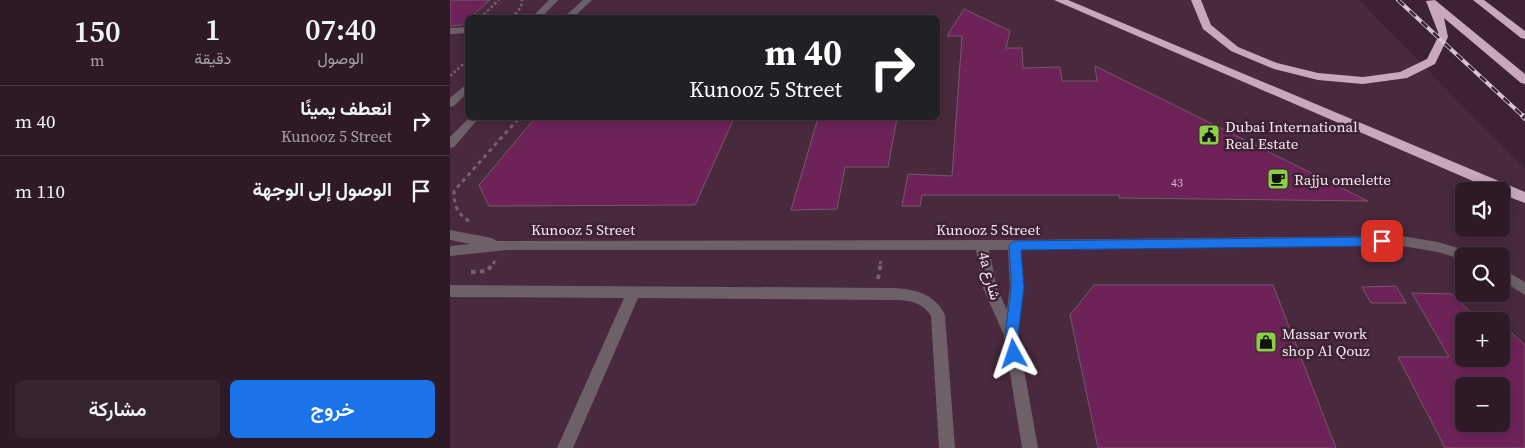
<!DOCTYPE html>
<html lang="ar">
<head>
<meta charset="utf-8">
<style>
	:root { --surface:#2d1a26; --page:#35232e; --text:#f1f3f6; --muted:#a7a1a7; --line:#483843; --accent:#1a73e8 }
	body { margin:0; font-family:"Source Serif 4",Vazirmatn,serif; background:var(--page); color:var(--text); direction:rtl; height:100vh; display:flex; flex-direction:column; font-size:19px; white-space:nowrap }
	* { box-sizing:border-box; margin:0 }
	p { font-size:16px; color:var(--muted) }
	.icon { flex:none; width:28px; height:28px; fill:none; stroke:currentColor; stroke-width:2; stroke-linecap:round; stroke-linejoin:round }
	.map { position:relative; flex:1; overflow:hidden; direction:ltr }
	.details { display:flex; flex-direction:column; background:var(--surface); width:450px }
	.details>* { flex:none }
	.guide { position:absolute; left:15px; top:15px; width:475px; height:105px; border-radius:8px; box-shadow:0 2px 12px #0003,0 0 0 1px var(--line); direction:rtl; background:#202124; color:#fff; overflow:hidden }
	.fabs { position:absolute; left:1005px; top:182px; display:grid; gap:10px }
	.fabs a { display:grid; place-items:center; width:55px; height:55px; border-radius:8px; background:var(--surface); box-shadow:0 2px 12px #0003,0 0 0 1px var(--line); font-size:25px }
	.pin { position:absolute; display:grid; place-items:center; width:42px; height:42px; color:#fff; margin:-21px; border-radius:10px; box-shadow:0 2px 8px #0006 }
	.me { position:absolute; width:55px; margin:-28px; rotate:355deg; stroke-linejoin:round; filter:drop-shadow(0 0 4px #0008) }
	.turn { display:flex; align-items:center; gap:18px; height:105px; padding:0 15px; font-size:22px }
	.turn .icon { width:65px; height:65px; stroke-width:2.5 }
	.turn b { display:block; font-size:35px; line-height:42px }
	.eta { display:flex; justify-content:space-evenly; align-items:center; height:85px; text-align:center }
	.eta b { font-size:30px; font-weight:600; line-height:35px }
	.button { display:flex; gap:10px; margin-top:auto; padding:10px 15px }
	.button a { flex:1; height:58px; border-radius:8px; background:var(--accent); color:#fff; font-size:20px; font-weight:600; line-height:58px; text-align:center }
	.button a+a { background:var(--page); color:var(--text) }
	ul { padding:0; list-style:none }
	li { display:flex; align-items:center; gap:15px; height:70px; padding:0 15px; border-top:1px solid var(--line) }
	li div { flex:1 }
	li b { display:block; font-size:19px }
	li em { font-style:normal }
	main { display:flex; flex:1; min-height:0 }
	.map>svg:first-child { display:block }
	.built { fill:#49293e; fill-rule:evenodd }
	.building { fill:#6e2358; stroke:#75586a; fill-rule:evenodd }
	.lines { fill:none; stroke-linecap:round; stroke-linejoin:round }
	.path-far2 { stroke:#77606f; stroke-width:2.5; stroke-dasharray:2.5 2.5; stroke-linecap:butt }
	.path-far1 { stroke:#77606f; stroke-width:3; stroke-dasharray:4 4; stroke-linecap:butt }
	.path { stroke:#77606f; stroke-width:4; stroke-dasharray:4.5 4.5; stroke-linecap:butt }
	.minor { fill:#6e6068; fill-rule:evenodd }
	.highway { fill:#c9a8bc; fill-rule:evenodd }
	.rail-far1-casing { stroke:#d7c4d0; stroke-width:4 }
	.rail-casing { stroke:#d7c4d0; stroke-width:5.5 }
	.rail-far1 { stroke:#3c2233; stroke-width:2.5; stroke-dasharray:8; stroke-linecap:butt }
	.rail { stroke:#3c2233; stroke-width:4; stroke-dasharray:11; stroke-linecap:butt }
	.route { fill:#1a73e8; stroke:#114b97 }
	.labels { text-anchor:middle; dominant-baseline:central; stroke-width:5; stroke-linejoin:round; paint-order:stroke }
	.number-label { font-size:12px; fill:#d5b4ca }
	.poi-label { font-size:15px; fill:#f7e5f0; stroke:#3c2233; text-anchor:start }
	.street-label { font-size:15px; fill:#f7e5f0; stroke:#3c2233 }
</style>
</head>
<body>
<main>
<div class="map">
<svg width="1075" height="448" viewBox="0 0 1075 448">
	<rect width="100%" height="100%" fill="#3c2233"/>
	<path class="built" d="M0,0H909L1075,169V448H0ZM18,18H488V118H18ZM1014,191H1051V229H1014ZM1014,256H1051V294H1014ZM1014,321H1051V359H1014ZM1014,386H1051V424H1014Z"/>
	<path class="building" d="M0,0H40L20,18H18V20L12,25L0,26Z
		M514,9L560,31L556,48H572L573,68L610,67L612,81H647L645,66L918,201L669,198V195H472L470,206H452L458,174L502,176L512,36H497Z
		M85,118H284L245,205L39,206L29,185Z
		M368,118H447L438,167H395L387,209L341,210Z
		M644,285H823L886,448H648L620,315Z
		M946,286L956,303H921L912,287Z
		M962,293L1002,294L1030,321H1014V359H1051V323L1075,345V448H995L948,357H999ZM1014,386H1051V424H1014Z"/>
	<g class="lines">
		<path class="path-far2" d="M30,18L49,0
			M62,18L71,7L72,0
			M0,76L18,60"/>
		<path class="path-far1" d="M19,221C7,214 4,205 4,191L69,118
			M43,264L45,261
			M430,264L431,261"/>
		<path class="path" d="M21,272L37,271L44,263
			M428,279L431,263"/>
		<path class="minor" d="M99,0H108L91,18H81Z
			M133,0H142L127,14L243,15L247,18H113Z
			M18,27V33L0,34V28Z
			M18,83V92L4,106L0,107V98Z
			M19,118H29L4,147L0,148V137Z
			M0,230L42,238L47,241L564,240L952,236L988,242L1021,252L1023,256H1014V260L988,252L952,246L571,250L574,287L568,335L588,448H572L554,335L533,288L526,250H57L0,256V246L20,244L0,240ZM539,250H558L560,287L557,310L547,288Z
			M1051,268L1075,282V295L1051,280Z
			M0,285L443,288C466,289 485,294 495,315L505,448H489L481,316C472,302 459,300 443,300L188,298L123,448H107L174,298L0,297Z"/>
		<path class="highway" d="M604,0H618L1075,192V203L1051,194V191H1046Z
			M741,0H751L761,25L788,47L827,63L868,73L913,77L950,72L977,59L988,37V32L976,1L985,0L1075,74V84L1071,83L994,18L998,37L985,64L957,78L913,84L868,80L824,69L781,51L753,29Z
			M1023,0H1034L1075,31V39L1071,38Z"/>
		<g class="rail-far1-casing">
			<path id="rail-far1" d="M948,0L1074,117"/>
		</g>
		<g class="rail-casing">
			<path id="rail" d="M1073,116L1075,118"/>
		</g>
		<use href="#rail-far1" class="rail-far1"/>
		<use href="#rail" class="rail"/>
	</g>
	<path class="route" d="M932,237L938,241L932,246L571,250L574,287L568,335L571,354L569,358L564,360L560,358C550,336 560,311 561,288C562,274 559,259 559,245L564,241Z"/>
	<defs>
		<g id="civic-square" transform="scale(1.125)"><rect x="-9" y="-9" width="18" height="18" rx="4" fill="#8dce44" stroke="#3c2233"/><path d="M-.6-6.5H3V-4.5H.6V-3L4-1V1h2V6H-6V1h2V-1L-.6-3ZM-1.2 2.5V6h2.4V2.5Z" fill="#111"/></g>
		<g id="cafe-square" transform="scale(1.125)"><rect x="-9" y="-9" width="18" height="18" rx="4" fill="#8dce44" stroke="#3c2233"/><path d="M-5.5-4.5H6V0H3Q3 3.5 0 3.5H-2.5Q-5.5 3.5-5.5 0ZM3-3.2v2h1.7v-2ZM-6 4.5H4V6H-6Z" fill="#111"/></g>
		<g id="shop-square" transform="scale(1.125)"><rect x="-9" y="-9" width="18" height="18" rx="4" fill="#8dce44" stroke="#3c2233"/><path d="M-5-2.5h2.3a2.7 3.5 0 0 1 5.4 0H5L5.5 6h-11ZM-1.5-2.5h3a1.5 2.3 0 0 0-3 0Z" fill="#111"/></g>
	</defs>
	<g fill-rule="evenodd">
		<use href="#civic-square" x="759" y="135"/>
		<use href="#cafe-square" x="828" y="179"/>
		<use href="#shop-square" x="816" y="342"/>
	</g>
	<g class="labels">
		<g class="number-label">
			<text x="727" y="183">43</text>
		</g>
		<g class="poi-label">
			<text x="775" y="126">Dubai International<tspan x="775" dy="17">Real Estate</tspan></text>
			<text x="844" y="179">Rajju omelette</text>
			<text x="832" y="333">Massar work<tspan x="832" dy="17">shop Al Qouz</tspan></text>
		</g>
		<g class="street-label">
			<text x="133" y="229">Kunooz 5 Street</text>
			<text x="538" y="229">Kunooz 5 Street</text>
			<text transform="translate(540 276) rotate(75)">4a شارع</text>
		</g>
	</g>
</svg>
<div class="fabs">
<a><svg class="icon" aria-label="sound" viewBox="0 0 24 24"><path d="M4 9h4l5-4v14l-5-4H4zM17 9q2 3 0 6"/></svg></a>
<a><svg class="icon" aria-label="search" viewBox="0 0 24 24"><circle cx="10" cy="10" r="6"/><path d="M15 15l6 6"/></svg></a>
<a>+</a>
<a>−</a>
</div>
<div class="pin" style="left:932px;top:241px;background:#d93025"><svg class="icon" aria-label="arrive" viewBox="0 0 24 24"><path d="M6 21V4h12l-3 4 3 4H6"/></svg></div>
<svg class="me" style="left:564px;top:354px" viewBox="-20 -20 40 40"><path d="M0-17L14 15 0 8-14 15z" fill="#1a73e8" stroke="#fff" stroke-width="4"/></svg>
<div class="guide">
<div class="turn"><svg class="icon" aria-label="right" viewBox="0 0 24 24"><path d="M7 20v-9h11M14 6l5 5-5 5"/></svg><div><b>40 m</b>Kunooz 5 Street</div></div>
</div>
</div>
<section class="details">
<div class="eta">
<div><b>07:40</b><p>الوصول</p></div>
<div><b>1</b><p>دقيقة</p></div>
<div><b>150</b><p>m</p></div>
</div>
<ul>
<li><svg class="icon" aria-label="right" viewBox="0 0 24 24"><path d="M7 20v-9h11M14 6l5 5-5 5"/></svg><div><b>انعطف يمينًا</b><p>Kunooz 5 Street</p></div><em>40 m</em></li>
<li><svg class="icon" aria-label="arrive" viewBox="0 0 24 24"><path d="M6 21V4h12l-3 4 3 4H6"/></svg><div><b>الوصول إلى الوجهة</b></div><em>110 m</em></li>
</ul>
<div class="button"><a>خروج</a><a>مشاركة</a></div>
</section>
</main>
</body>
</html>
